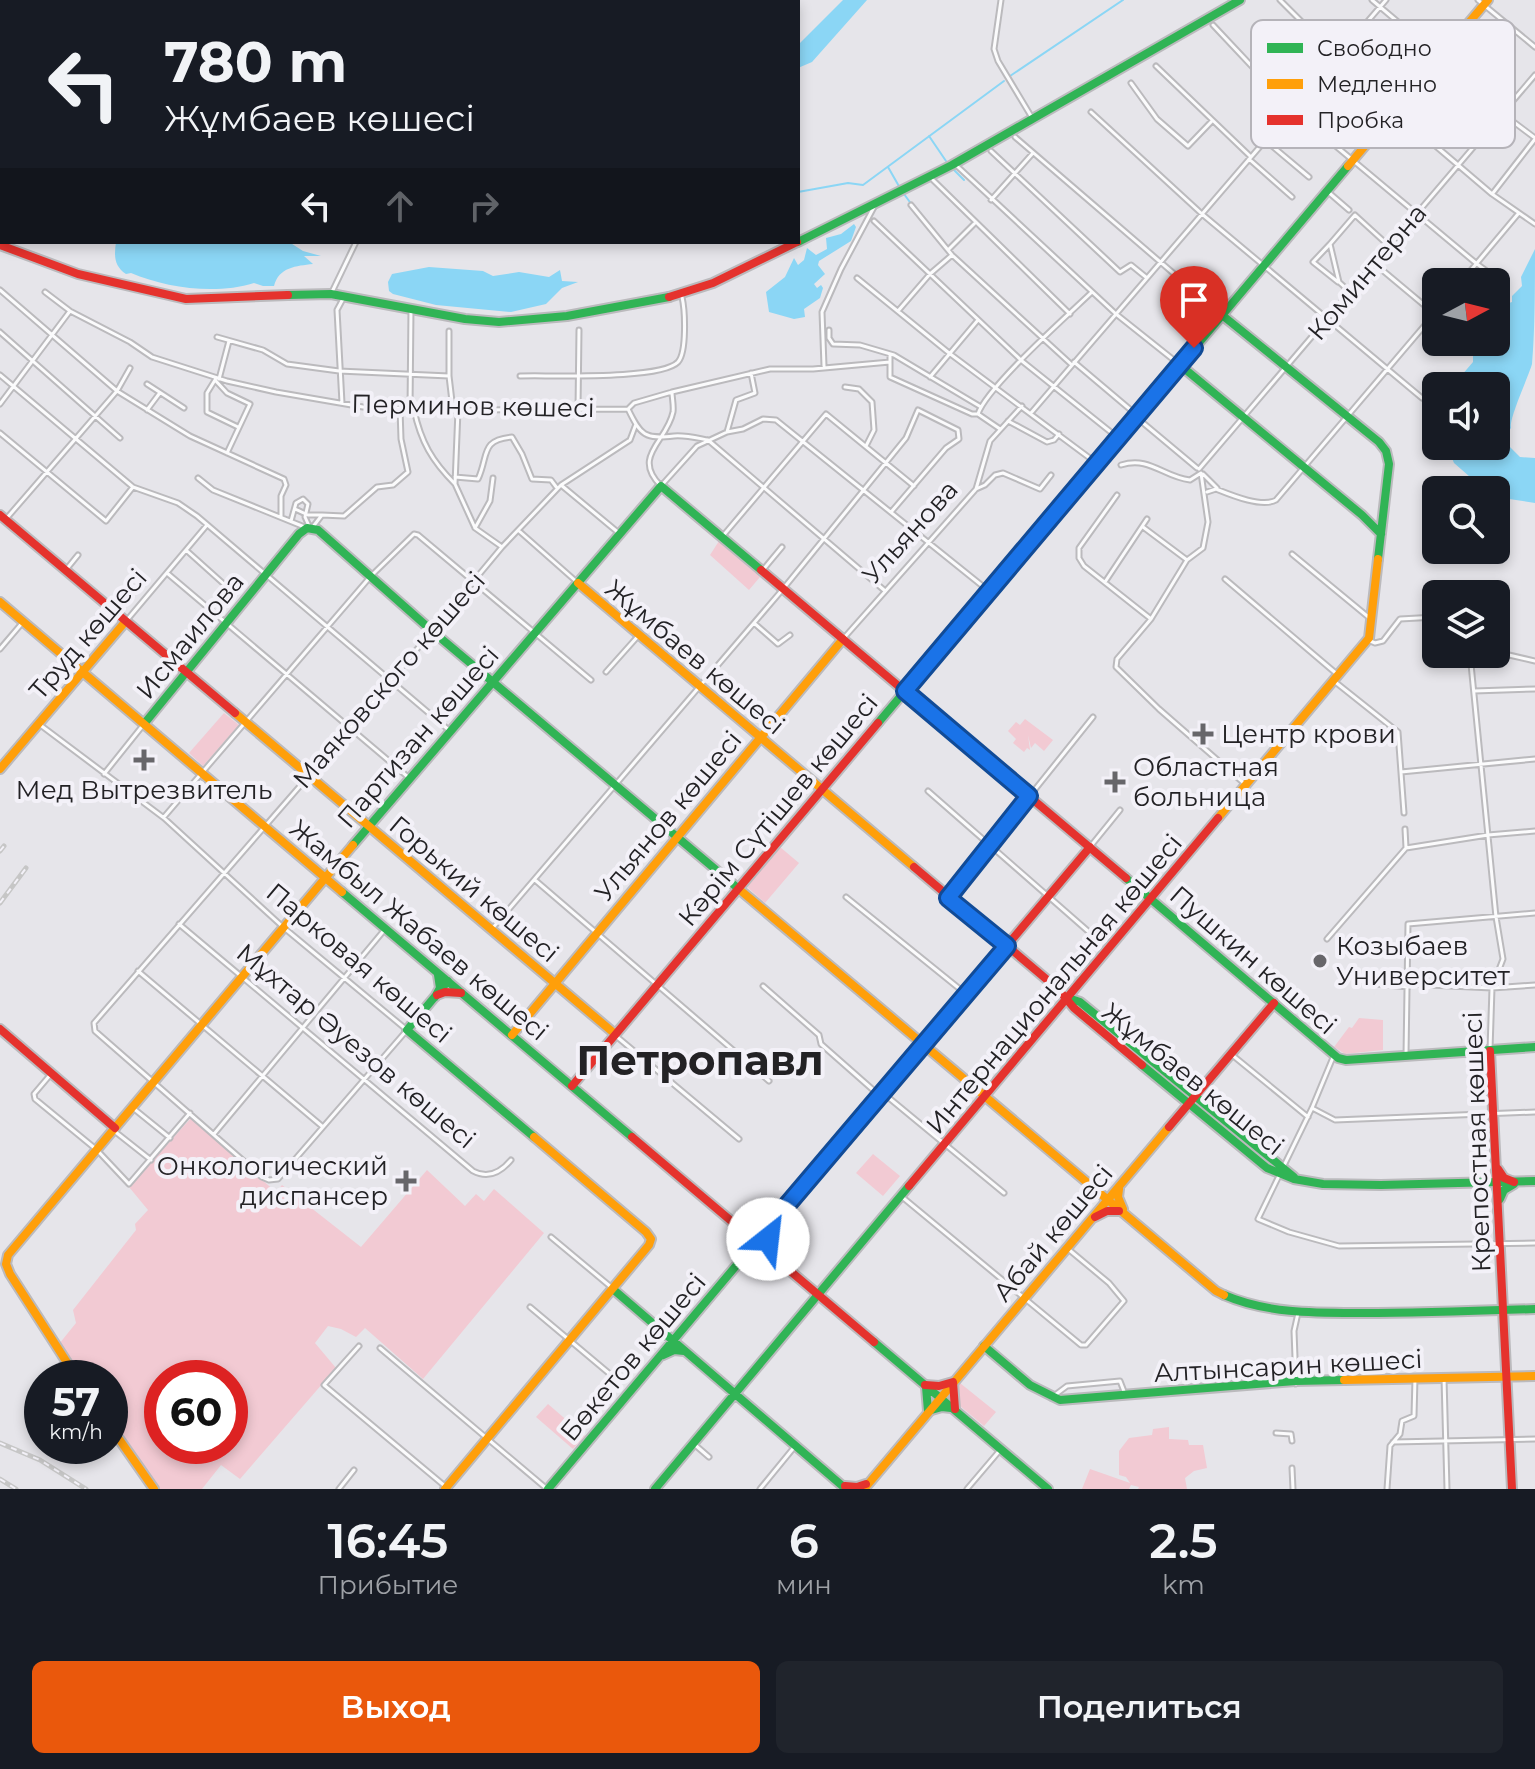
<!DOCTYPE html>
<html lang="ru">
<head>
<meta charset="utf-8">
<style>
	:root { --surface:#171b24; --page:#20242c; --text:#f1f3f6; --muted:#9ea1a6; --accent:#ea580c }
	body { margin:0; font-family:Montserrat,sans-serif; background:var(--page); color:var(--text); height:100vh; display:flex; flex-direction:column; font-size:30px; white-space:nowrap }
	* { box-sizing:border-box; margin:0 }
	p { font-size:26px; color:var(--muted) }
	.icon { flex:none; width:44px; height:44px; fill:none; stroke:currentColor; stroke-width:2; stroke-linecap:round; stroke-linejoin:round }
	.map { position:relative; height:1489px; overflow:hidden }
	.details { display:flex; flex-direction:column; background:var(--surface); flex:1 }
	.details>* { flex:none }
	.banner { position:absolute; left:0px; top:0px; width:800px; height:244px; box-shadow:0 4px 12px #0003; background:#171b24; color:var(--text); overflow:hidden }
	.needle { width:52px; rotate:83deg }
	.controls { position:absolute; left:1422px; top:268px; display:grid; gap:16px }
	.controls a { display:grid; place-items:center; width:88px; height:88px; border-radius:12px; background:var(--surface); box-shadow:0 4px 12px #0003; font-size:40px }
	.speed { position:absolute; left:24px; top:1360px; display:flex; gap:16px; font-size:40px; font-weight:700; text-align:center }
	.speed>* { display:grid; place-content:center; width:104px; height:104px; border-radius:50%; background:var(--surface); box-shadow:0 4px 12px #0003; line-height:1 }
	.speed small { font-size:20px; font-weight:400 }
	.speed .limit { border:12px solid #d22; background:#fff; color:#111 }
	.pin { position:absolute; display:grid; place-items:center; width:68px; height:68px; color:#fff; margin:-82px -34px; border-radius:50% 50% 50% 0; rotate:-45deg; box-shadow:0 0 8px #0007 }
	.pin .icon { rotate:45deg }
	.me { position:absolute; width:88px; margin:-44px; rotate:29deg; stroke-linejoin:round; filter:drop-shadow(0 0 6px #0008) }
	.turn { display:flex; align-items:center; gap:28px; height:168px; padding:0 32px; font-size:36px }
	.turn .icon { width:104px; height:104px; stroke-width:2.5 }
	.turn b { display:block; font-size:56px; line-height:68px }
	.lanes { display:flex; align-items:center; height:76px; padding:0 32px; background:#0003; justify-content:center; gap:40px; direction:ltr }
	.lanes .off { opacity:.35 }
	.eta { display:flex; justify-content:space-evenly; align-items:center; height:136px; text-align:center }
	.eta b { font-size:48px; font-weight:600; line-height:56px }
	.primary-button { display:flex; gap:16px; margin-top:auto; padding:16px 32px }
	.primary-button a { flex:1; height:92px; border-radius:12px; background:var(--accent); color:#fff; font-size:32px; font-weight:600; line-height:92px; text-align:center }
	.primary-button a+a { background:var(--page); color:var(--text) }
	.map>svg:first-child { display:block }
	.green { fill:#f2cad3; fill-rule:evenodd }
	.water { fill:#8bd6f5 }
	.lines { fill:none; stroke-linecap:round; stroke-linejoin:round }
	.stream { stroke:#8bd6f5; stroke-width:2 }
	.street-casing { stroke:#bbbabd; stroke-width:7 }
	.fast-casing { stroke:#bbbabd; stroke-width:12 }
	.slow-casing { stroke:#bbbabd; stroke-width:12 }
	.jam-casing { stroke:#bbbabd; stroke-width:12 }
	.street { stroke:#fbfbfc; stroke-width:3 }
	.fast { stroke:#30b455; stroke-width:8 }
	.slow { stroke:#ff9f0a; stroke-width:8 }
	.jam { stroke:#e5322d; stroke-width:8 }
	.rail-casing { stroke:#c6c6c6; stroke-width:5 }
	.rail { stroke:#f3f1f8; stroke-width:2; stroke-dasharray:6; stroke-linecap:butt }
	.route-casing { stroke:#114b97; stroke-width:20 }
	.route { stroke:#1a73e8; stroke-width:14 }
	.poi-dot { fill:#67666a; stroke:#f3f1f8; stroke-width:3 }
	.labels { text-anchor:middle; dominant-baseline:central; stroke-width:8; stroke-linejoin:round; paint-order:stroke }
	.street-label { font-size:26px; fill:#232225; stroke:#f3f1f8 }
	.poi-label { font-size:26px; fill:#232225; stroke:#f3f1f8; text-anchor:start }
	.town-label { font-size:42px; font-weight:bold; fill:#232225; stroke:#f3f1f8 }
	.key { fill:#f3f1f8; stroke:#b5b3b9; stroke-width:2 }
	.key-label { font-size:22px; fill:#232225 }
</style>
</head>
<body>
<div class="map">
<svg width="1535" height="1489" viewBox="0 0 1535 1489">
	<rect width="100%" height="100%" fill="#e6e5ea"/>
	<path class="green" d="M719,541L760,577L749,590L710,555Z
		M224,713L239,725L203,766L189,753Z
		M1025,719L1053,740L1044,751L1035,743L1031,748L1028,735L1030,750L1027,748L1024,752L1013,743L1016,739L1008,731L1016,722L1020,725Z
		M780,847L799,863L765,903L747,887Z
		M1359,1018L1383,1020V1050L1345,1054L1334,1047L1349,1027L1352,1028Z
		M191,1118L276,1192L282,1185L361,1247L427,1170L465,1206L476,1194L484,1201L494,1189L544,1233L423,1379L365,1328L356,1337L341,1329L328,1326L315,1343L336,1368L240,1479L221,1465L202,1489H159L110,1418V1378H82L59,1344L76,1323L73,1310L136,1230L135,1224L148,1210L129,1187ZM162,1378H230V1446H162Z
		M873,1154L900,1176L883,1196L856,1173Z
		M960,1383L996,1412L984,1426L954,1401L953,1390Z
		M548,1404L585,1436L573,1449L536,1417Z
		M1169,1427V1439L1188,1440L1189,1445H1203L1207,1468L1194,1471L1185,1478L1187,1489H1138L1139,1487L1131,1485L1129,1489H1082L1090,1469L1130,1483L1126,1477L1119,1475V1451L1129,1438L1152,1435L1153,1429Z"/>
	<path class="water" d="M843,0H867L812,62L798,68V45Z
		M854,224L856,227L851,241L819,261L818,265L825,274L814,284L817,288L821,285L823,288L820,298L804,309L805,317L794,319L769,312L766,292L785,277L794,258L798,265L804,260L807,248L816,255L827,249L826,238L841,234Z
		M116,242H289L303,251L321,256H304L313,264C296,266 279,267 274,286H263L254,283C216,295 166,288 131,273L126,274C114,266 114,256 116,242Z
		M1535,249C1535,282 1535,333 1532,364C1528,378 1509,418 1511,428L1504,437L1505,442L1520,457L1535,458V503L1496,497V490H1485L1454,463L1447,446H1496V386H1458L1461,376L1473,362V352L1483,342H1496V317L1506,309V304L1512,302V296L1522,286L1521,277Z
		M429,267L483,271L493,276L519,272L549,277L560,270L562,281L578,282L562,288L546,304L511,312L436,305L393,294L389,291L388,282L392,274Z"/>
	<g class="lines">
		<path class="stream" d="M563,0V2
			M52,2L53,0
			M1010,76L1123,0
			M929,136L946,161
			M888,167L900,188
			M953,169L964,180
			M798,192L848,183L863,185L1004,81
			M904,194L912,205"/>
		<g class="street-casing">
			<path id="street" d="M1001,0L994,49L998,61L1031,116
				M1280,0L1337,57L1338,63L1395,111
				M1372,0L1430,49
				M1478,0L1535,47
				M439,2L440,0
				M1213,25L1292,109
				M1449,65L1504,111
				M1156,66L1251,157
				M1131,83L1157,119L1188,146L1212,121
				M1091,112L1202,214L1422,398
				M1503,114L1535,138
				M1301,117L1477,264L1506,285
				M1404,119L1492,194L1535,224
				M1015,137L1222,315
				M1265,140L1309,177
				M991,151L1120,272L1131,265L1147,278
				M1249,159L1292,197
				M958,167L1116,314L1180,365
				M933,180L1070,314
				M1327,191L1349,210
				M1493,193L1535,139
				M991,200L1033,153
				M911,205L952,255L1072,365
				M874,221L1022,361L1112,433
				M1330,244L1313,262L1338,282
				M948,250L976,222
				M1375,264L1436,315
				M857,278L949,353L1091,459
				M1461,282L1518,214
				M0,290L117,391L190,436L284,479L286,485L281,496V517
				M45,292L70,311L130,342L152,357L227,381L276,392L363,407L458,410L628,409L634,403L672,392L770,369H813L890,362
				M1350,292L1339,282L1330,244L1355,215L1389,246
				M331,294L356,242
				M898,311L930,274L952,255
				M829,330V338L833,344L860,345L894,355L981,407
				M449,331V376L453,410
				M0,332L120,438
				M217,337L263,350L287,364L339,371L449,376
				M890,355V377L972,414H978L1000,429
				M1074,362L1132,411
				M824,366L822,312L841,269L874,207
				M0,375L133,487L178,503L197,516L450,731
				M520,376C548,375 661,380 678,362C687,352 685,310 682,297
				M930,377L978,320
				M216,378L215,380L227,393L250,404L227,453
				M219,379L229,341
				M215,380L207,393V412L238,427
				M147,384L184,408
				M845,387L859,389L872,402L874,430L866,446
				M672,392C672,398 674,406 673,412C667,442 631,456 661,486L697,446L727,432L743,429L763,419L776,420L990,592
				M342,403L337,310L344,297
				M0,404L70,311
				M410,409L411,309
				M578,409L579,330
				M628,409C641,436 645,439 674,436C685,435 697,438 708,440
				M147,410L159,394
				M414,410C421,442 432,461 455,484
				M458,410L455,484L475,528L502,547
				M1031,413L1386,0
				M978,414C986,388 1068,315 1092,292
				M1136,417L1197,468
				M1008,421L1047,442L1054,440L1059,434
				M727,432L736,400L755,393L751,373
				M0,433L106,521L133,487
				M708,440L884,590
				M1121,465C1150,456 1163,477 1190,480L1201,473L1208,522L1203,548L1187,560L1151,619L1117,659L1116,667L1159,709L1245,784
				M1199,469L1535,75
				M1203,474L1217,488
				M455,477L478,479C489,455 480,440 512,437L522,454L532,479L551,480L557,488
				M198,478L213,490L307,528
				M561,485L620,534
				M976,489L985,485L995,475L1003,473L1040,489L1051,475
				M1207,492L1216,489C1231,495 1262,508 1276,500L1436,312
				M1117,495L1079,548V558L1084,566L1151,619
				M295,509L308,515H322
				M6,519L117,391L130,368
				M291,521L296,503L303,499L308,504L305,517L310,528
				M1143,527L1187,560
				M312,528L322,515L344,516L377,487L393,485L408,472L401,439L400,409
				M475,528L490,501L493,478
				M518,530L578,583
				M722,537L826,414L914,486
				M186,550L225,585
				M1292,554L1372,620
				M65,571L78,555
				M762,571L782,547
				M167,573L408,777
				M1225,579L1338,675
				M1105,582L1147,519
				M127,620L207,525
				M754,623L778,644L790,635
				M843,639L976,489L990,441L1022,406
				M1368,640L1375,643L1383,641L1400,619L1436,617
				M0,649L23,622
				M1496,652L1535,661
				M1470,654L1496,917L1503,959L1492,988L1490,1050
				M606,672L639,635
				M1334,681L1398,732L1404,813
				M1474,691L1535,689
				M39,724L164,818L283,927L407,1030L278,1179L269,1180L262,1177L95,1031L94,1023L373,702L502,547L561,485L630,440L636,424
				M1401,772L1535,759
				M104,774L144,724
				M928,791L1089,932
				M164,817L371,576L414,534L418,535L591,680
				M1405,829L1406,848
				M1090,847L1120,810
				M1406,848L1488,835L1535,831
				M535,880L769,1081
				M846,897L966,994
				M948,898L1093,717
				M179,924L473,1171C488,1179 501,1172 511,1160
				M491,930L783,589L906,438L918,410L958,430L959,439L946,448L892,511
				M1327,939L1406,848
				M138,971L323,1127
				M1366,983L1408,987
				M1408,984L1492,988L1535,985
				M763,986L819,1035L821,1044L880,1096
				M616,1036L739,1139
				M1231,1054L1308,1117
				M1334,1055L1312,1108L1258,1219L1289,1232L1339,1246L1535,1243
				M1406,1055L1408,924L1535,913
				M51,1074L34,1094L35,1099L97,1150L129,1184L190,1113
				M883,1093L1004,1193
				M133,1108L170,1138
				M1314,1109L1335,1120L1535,1112
				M113,1130L151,1160
				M214,1134L386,928
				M901,1196L1081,1345H1086L1124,1301L1109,1283L1067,1248
				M551,1237L611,1287
				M530,1307L617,1380
				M359,1346L324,1385L446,1487
				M380,1348L547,1489
				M1444,1378L1447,1489
				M1296,1384L1294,1331L1298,1313
				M1051,1398L1067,1386L1120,1381L1125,1394
				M1276,1433L1291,1434L1292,1441
				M1393,1442L1535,1439
				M694,1444L709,1457
				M1292,1468L1293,1489
				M339,1489L354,1470
				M760,1489L796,1445
				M967,1489L1001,1449
				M1387,1489L1390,1446L1400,1434L1402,1421L1414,1416L1415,1378"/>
		</g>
		<g class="fast-casing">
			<path id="fast" d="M798,242L952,165L1240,0
				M288,295L331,294L465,319L499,322L567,316L669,297
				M1222,315L1379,442L1386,451L1389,464L1378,559
				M1180,365L1362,515L1381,534
				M878,723L1348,166
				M144,724L299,534L307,528L318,530L431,630L740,890
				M353,845L661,486L761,570
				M1126,878L1338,1058L1346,1060L1535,1047
				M342,892L632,1137
				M448,981L407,1030L534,1137
				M435,997L440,988L438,975
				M1068,998L1080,1002L1294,1177
				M1142,1065L1267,1168L1294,1179L1323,1184L1381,1185L1535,1181
				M1500,1199L1504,1190L1514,1184
				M771,1224L768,1239L771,1251
				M745,1229H763L771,1224
				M614,1290L846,1489
				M1224,1295C1268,1314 1317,1313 1363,1313C1420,1313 1478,1311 1535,1309
				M874,1342L1048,1489
				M984,1346L1030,1385L1060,1400L1295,1381L1344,1380
				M663,1355L674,1350L684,1351
				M926,1387L928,1411L942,1407L951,1408
				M548,1489L746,1254
				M655,1489L909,1186"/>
		</g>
		<g class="slow-casing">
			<path id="slow" d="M1348,166L1488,0
				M578,583L914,867
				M0,602L342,892
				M235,713L615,1034
				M0,769L125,622
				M1218,818L1369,638L1378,559
				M740,890L1216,1291L1224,1295
				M512,1035L843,639
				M1119,1189L1118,1197L1123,1209
				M755,1244L955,1007
				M746,1255L750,1246L747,1236
				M77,1378L10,1274L6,1264L8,1255L353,845
				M1344,1380L1535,1376
				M110,1426L154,1489
				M445,1489L649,1245L651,1239L646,1232L534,1137
				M864,1489L1169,1127"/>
		</g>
		<g class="jam-casing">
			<path id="jam" d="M0,245L78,274L186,299L288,295
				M669,297L713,283L797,242
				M0,515L235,713
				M761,570L1126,878
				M914,867L1058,989L1074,1008L1142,1065
				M437,995L445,992L461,993
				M955,1007L1090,847
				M0,1029L115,1128
				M1490,1051L1512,1489
				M572,1086L878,723
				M1169,1127L1274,1003
				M632,1137L874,1342
				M1498,1169L1504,1178L1514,1182
				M909,1186L1218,818
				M1095,1217L1107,1211H1119
				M925,1385L939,1386L953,1382L955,1409
				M845,1486L857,1487L866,1484"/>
		</g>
		<use href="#street" class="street"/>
		<use href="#fast" class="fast"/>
		<use href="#slow" class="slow"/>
		<use href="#jam" class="jam"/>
		<g class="rail-casing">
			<path id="rail" d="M0,851L4,846
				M0,903L26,868
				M0,1443L40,1460L86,1489
				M0,1479L16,1489"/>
		</g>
		<use href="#rail" class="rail"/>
	</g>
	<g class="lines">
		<g class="route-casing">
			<path id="route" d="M768,1239L771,1224L1007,946L948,898L1029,796L905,691L1194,348"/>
		</g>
		<use href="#route" class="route"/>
	</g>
	<g class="poi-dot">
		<path d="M1199 722h8v8h8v8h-8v8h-8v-8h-8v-8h8z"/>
		<path d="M140 748h8v8h8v8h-8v8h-8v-8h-8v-8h8z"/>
		<path d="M1111 770h8v8h8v8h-8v8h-8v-8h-8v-8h8z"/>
		<circle cx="1320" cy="961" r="8"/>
		<path d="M402 1169h8v8h8v8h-8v8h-8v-8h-8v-8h8z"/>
	</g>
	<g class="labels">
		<g class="street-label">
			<text transform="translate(1367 272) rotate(-50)">Коминтерна</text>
			<text transform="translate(473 406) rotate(1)">Перминов көшесі</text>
			<text transform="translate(910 532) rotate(-48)">Ульянова</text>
			<text transform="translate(88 634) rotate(-49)">Труд көшесі</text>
			<text transform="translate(190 636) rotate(-51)">Исмаилова</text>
			<text transform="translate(695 657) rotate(40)">Жұмбаев көшесі</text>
			<text transform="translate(389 680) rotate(-49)">Маяковского көшесі</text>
			<text transform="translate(418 737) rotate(-49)">Партизан көшесі</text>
			<text transform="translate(778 810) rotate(-50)">Кәрім Сүтішев көшесі</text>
			<text transform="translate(668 816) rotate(-50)">Ульянов көшесі</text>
			<text transform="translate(474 889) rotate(40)">Горький көшесі</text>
			<text transform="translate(419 930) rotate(40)">Жамбыл Жабаев көшесі</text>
			<text transform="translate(1253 960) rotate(41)">Пушкин көшесі</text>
			<text transform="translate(359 963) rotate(40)">Парковая көшесі</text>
			<text transform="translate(1054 984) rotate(-50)">Интернациональная көшесі</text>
			<text transform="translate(356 1046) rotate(40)">Мұхтар Әуезов көшесі</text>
			<text transform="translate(1193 1079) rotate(39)">Жұмбаев көшесі</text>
			<text transform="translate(1477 1142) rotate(-92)">Крепостная көшесі</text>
			<text transform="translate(1053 1233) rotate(-50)">Абай көшесі</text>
			<text transform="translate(633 1357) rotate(-50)">Бөкетов көшесі</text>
			<text transform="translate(1288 1366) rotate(-3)">Алтынсарин көшесі</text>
		</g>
		<g class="poi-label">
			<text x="1221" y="734">Центр крови</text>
			<text x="1133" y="767">Областная<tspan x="1133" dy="30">больница</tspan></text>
			<text x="144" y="790" text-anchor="middle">Мед Вытрезвитель</text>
			<text x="1336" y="946">Козыбаев<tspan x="1336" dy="30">Университет</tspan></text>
			<text x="388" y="1166" text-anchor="end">Онкологический<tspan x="388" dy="30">диспансер</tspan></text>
		</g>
		<g class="town-label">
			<text x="700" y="1060">Петропавл</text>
		</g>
	</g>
	<rect x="1251" y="20" width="264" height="128" rx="12" class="key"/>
	<rect x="1267" y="43" width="36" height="10" fill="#30b455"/>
	<rect x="1267" y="79" width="36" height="10" fill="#ff9f0a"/>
	<rect x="1267" y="115" width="36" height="10" fill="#e5322d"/>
	<g class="key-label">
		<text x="1317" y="56">Свободно</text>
		<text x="1317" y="92">Медленно</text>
		<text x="1317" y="128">Пробка</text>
	</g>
</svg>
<div class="controls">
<a><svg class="needle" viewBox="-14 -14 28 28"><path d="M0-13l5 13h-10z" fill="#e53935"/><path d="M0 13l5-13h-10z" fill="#9ea1a6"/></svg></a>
<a><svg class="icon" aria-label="sound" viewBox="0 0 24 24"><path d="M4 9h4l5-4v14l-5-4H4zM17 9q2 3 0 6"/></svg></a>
<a><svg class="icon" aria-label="search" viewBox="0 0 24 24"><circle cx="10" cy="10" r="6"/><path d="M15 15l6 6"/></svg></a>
<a><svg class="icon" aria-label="layers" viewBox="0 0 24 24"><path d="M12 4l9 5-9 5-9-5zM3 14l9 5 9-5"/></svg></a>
</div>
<div class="speed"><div>57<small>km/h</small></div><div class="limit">60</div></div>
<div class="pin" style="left:1194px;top:348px;background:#d93025"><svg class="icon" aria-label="arrive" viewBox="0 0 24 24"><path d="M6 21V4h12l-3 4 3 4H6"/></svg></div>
<svg class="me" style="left:768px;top:1239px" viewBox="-20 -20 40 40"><circle r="19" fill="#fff"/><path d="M0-13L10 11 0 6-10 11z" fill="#1a73e8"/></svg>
<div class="banner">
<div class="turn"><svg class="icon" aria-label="left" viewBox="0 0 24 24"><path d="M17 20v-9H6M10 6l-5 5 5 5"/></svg><div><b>780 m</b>Жұмбаев көшесі</div></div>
<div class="lanes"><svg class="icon" aria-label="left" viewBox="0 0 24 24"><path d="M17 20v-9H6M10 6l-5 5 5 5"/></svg><svg class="icon off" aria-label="ahead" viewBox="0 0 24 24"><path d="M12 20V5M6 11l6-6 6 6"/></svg><svg class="icon off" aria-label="right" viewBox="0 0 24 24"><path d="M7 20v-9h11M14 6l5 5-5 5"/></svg></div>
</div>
</div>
<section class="details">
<div class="eta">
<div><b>16:45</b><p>Прибытие</p></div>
<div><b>6</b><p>мин</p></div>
<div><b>2.5</b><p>km</p></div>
</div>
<div class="primary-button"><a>Выход</a><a>Поделиться</a></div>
</section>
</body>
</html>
